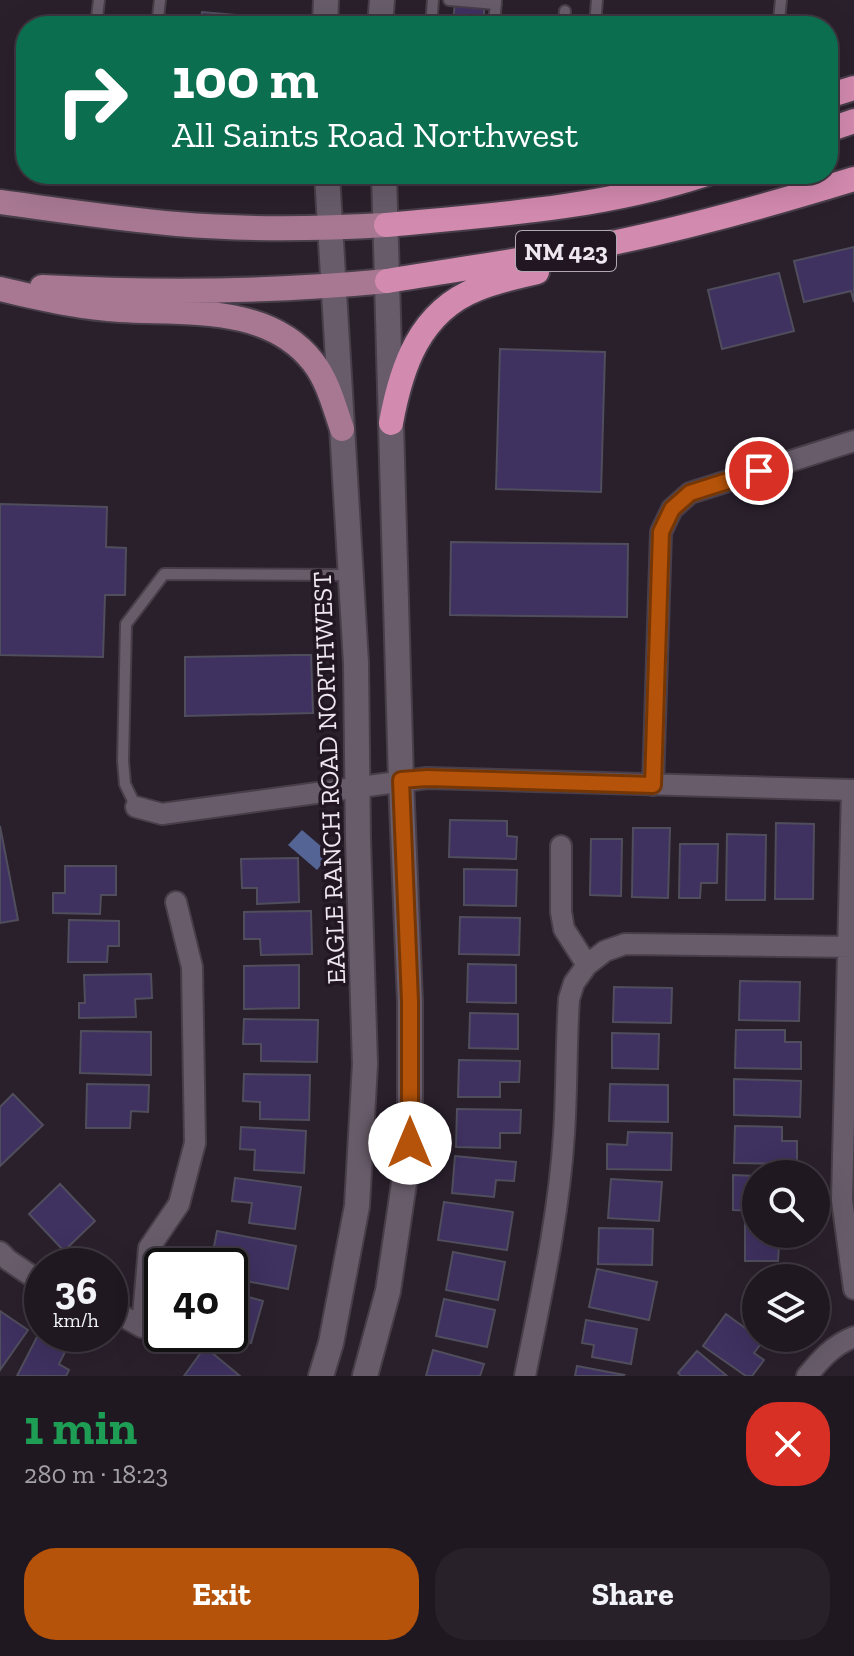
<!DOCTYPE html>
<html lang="en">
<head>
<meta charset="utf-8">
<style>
	:root { --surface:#201821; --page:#28212a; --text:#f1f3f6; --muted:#a2a0a5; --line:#3d373f; --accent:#b45309 }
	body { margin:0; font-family:"Zilla Slab",serif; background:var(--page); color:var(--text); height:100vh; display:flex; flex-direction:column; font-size:30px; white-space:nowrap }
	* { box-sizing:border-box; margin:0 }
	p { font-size:26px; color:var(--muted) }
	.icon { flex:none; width:44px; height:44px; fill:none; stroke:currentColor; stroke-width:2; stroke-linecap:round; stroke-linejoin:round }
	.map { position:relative; height:1376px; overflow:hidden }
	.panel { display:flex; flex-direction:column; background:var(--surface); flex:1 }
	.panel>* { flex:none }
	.hud { position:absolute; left:16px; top:16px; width:822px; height:168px; border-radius:32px; box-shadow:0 8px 32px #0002,0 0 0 2px var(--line); background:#0b6e4f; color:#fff; overflow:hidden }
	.fabs { position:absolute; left:742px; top:1160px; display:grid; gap:16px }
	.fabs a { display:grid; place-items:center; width:88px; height:88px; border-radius:50%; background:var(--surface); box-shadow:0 8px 32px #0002,0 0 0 2px var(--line); font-size:40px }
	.speed { position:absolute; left:24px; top:1248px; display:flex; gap:16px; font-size:40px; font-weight:700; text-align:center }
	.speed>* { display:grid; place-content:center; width:104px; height:104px; border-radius:50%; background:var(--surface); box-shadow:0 8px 32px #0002,0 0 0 2px var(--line); line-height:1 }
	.speed small { font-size:20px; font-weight:400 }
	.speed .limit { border:4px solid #111; border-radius:12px; background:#fff; color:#111 }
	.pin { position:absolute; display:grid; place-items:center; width:68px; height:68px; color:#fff; margin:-34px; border:4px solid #fff; border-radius:50%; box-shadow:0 2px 8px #0007 }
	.me { position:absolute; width:88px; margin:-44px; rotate:0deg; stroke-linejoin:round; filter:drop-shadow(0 0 6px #0008) }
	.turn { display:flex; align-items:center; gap:28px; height:168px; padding:0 24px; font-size:36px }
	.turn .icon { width:104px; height:104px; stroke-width:2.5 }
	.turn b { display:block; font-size:56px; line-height:68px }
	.round { display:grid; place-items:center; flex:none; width:84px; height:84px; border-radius:32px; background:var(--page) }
	.overview { display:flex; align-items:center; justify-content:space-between; height:136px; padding:0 24px }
	h1 { font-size:48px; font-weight:700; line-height:60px; color:#1e9e55 }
	.action { display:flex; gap:16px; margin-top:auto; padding:16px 24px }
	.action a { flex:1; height:92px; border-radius:32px; background:var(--accent); color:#fff; font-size:32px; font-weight:700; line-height:92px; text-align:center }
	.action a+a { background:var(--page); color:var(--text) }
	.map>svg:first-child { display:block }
	.water { fill:#546595 }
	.building { fill:#3f3160; stroke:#504d5d; stroke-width:2 }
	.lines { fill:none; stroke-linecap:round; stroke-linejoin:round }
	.lane-casing { stroke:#483e49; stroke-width:14 }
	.street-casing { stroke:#483e49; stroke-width:24 }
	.secondary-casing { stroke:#483e49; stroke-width:28 }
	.primary-casing { stroke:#483e49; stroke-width:28 }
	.highway-casing { stroke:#483e49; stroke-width:28 }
	.lane { stroke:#685c6a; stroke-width:10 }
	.street { stroke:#685c6a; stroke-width:20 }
	.secondary { stroke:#685c6a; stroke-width:24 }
	.primary { stroke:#a87893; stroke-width:24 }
	.highway { stroke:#d38aaf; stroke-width:24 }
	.route-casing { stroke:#753606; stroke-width:20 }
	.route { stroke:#b45309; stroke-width:14 }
	.labels { text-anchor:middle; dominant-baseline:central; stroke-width:7; stroke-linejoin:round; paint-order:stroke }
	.shield { fill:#211622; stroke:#b0a8b2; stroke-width:2 }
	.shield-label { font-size:24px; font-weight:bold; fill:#eee7ef }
	.street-label { font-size:26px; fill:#eee7ef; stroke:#211622 }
</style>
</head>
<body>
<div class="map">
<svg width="854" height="1376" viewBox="0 0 854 1376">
	<rect width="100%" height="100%" fill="#2a202c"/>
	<path class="water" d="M302,830L330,854L317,870L288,845Z"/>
	<path class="building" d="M455,0H485L483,26H453Z
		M202,12L271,18L270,26H200Z
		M854,247V302L851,291L804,302L794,261Z
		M779,273L794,331L722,349L708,290Z
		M500,349L605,352L601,492L496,489Z
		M0,504L107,507L106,547L126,548L125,595H105L103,657L0,655Z
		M451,542L628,544L627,617L450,615Z
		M296,655H311L313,713L185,716V657Z
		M450,820L507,821V836L517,837L516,859L449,857Z
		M776,823L814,824L813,899H775Z
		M0,826L18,920L0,923Z
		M633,828H670L668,898L632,897Z
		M727,834L766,835L765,900H726Z
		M591,839H622L621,896L590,895Z
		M680,844H718L717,883H701L700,898H679Z
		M298,858L299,902L257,904V888H242L241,859Z
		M65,866H116V895H101L100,914L53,913V893H65Z
		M464,869L517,870L516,906L464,905Z
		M311,911L312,954L261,955L260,939H244V912Z
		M460,917L520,918L519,955L459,954Z
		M69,920L119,921V946H108L107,962H68Z
		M468,964L516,965V1003L467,1002Z
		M299,965V1008L244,1009V966Z
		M151,974L152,998L135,999L136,1017L79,1018V1003H85L84,975Z
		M740,981L800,982L799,1021L739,1020Z
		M614,987L672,988L671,1023L613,1022Z
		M470,1013L518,1014V1049L469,1048Z
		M244,1019L318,1020L317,1062L261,1061V1044H243Z
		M736,1030H785V1042H801V1069L735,1068Z
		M81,1031L151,1032V1075L80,1073Z
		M612,1033L659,1034L658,1069L612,1068Z
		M459,1060L520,1061L519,1082H500V1097H458Z
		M244,1074L310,1075L309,1120L260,1119V1102L243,1101Z
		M734,1079L801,1081L800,1117L734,1115Z
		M87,1084L149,1085L148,1112L131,1111L130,1128H86Z
		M610,1084L668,1085V1122L609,1121Z
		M13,1094L43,1125L0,1166V1107Z
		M457,1109L521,1110L520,1133H500V1148L456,1147Z
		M735,1126L782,1127V1141H797V1164L734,1163Z
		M241,1127L306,1131L304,1173L254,1170L255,1150L240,1149Z
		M628,1132L672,1133L671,1170L607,1169V1144L627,1145Z
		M455,1156L516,1162L514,1181L496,1180L494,1197L452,1193Z
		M733,1175L756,1176V1211L733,1210Z
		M235,1178L301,1187L295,1229L249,1223L252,1203L232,1201Z
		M611,1179L662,1182L659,1221L608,1218Z
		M60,1184L95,1221L64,1251L29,1214Z
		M444,1202L513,1212L507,1250L438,1240Z
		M745,1222L756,1223V1234H797V1245H779L778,1261H745Z
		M599,1228L653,1229L652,1265L598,1264Z
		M217,1231L296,1246L288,1289L230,1278V1266H228L229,1260L212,1257Z
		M453,1252L505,1262L498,1300L446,1290Z
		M597,1269L657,1282L649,1320L589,1307Z
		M230,1292L263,1301L251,1343L219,1334H230Z
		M444,1299L495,1310L487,1347L436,1336Z
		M0,1311L28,1330L0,1370Z
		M726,1314L756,1336V1338L763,1341L754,1353L764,1360L752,1376H746L703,1346Z
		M586,1320L637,1329L631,1364L592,1357L594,1345L582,1343Z
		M38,1335L66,1350L59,1364L69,1370L66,1376H17Z
		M205,1347L240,1376H184Z
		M433,1350L484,1364L480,1376H426Z
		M697,1351L727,1376H681L678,1373Z
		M577,1366L624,1375L623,1376H575Z"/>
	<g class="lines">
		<g class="lane-casing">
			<path id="lane" d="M449,0L496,4
				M96,26L99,0
				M157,26L160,0
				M431,26L433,0
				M494,26L496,0
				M564,26L565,11
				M595,26L597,0
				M776,26L779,20L781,0
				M136,807L125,784L123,761L126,624L164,574L349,575"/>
		</g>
		<g class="street-casing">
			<path id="street" d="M653,785L661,532L672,509L690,493L854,441
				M852,790L842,1200L854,1289
				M136,807L162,814L427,778L854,790
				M587,965L605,951L625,944L854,947
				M0,1252L8,1260L42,1283
				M110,1309L142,1327L149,1248L179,1204L195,1143L192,967L176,902
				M525,1376C541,1296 559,1215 564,1134C567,1089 566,1044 569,999L574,983L587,965L564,929L561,912V846
				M807,1376C821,1359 833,1345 854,1337"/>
		</g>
		<g class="secondary-casing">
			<path id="secondary" d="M325,26L326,0
				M380,26L382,0
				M321,1376L331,1343L357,1206L365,1064L358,840L356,663L327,174
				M365,1376L388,1291L410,1143V1002L401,780L384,174"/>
		</g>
		<g class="primary-casing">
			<path id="primary" d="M0,202C59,210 118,219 177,224C247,230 316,229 386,225
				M42,287C157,293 273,292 387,281
				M0,289C40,298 79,308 120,310C184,314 268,304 313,362C328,381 334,406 342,429"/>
		</g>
		<g class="highway-casing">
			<path id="highway" d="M828,96L854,88
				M828,130L854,121
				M386,225C494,215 603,208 706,174
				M387,281C464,268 541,258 617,242C697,225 776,203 854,179
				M391,423C401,368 419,312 477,289C496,281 516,277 537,272"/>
		</g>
		<use href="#lane" class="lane"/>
		<use href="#street" class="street"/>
		<use href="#secondary" class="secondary"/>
		<use href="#primary" class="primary"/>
		<use href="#highway" class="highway"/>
	</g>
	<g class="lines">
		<g class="route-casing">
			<path id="route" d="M410,1143V1002L401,780L427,778L653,785L661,532L672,509L690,493L759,471"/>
		</g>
		<use href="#route" class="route"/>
	</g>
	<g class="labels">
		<rect class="shield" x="516" y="231" width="100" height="40" rx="6"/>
		<g class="shield-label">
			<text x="566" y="251">NM 423</text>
		</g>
		<g class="street-label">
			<text transform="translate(329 778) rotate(-92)">EAGLE RANCH ROAD NORTHWEST</text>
		</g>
	</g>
</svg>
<div class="fabs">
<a><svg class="icon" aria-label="search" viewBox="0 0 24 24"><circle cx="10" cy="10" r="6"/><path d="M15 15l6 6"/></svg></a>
<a><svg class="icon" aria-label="layers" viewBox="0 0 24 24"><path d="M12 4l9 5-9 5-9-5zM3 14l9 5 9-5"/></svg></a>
</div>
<div class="speed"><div>36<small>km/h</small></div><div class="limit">40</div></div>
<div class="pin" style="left:759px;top:471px;background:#d93025"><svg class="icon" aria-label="arrive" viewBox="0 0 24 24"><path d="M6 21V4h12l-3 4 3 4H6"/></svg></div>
<svg class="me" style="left:410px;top:1143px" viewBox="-20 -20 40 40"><circle r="19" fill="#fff"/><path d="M0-13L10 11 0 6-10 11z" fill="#b45309"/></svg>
<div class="hud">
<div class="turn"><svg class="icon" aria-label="right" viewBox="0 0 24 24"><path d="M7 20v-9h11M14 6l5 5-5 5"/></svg><div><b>100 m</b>All Saints Road Northwest</div></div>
</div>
</div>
<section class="panel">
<div class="overview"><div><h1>1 min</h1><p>280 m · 18:23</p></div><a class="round" style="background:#d93025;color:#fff"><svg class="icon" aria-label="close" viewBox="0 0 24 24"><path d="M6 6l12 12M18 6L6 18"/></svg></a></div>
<div class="action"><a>Exit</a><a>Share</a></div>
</section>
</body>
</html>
